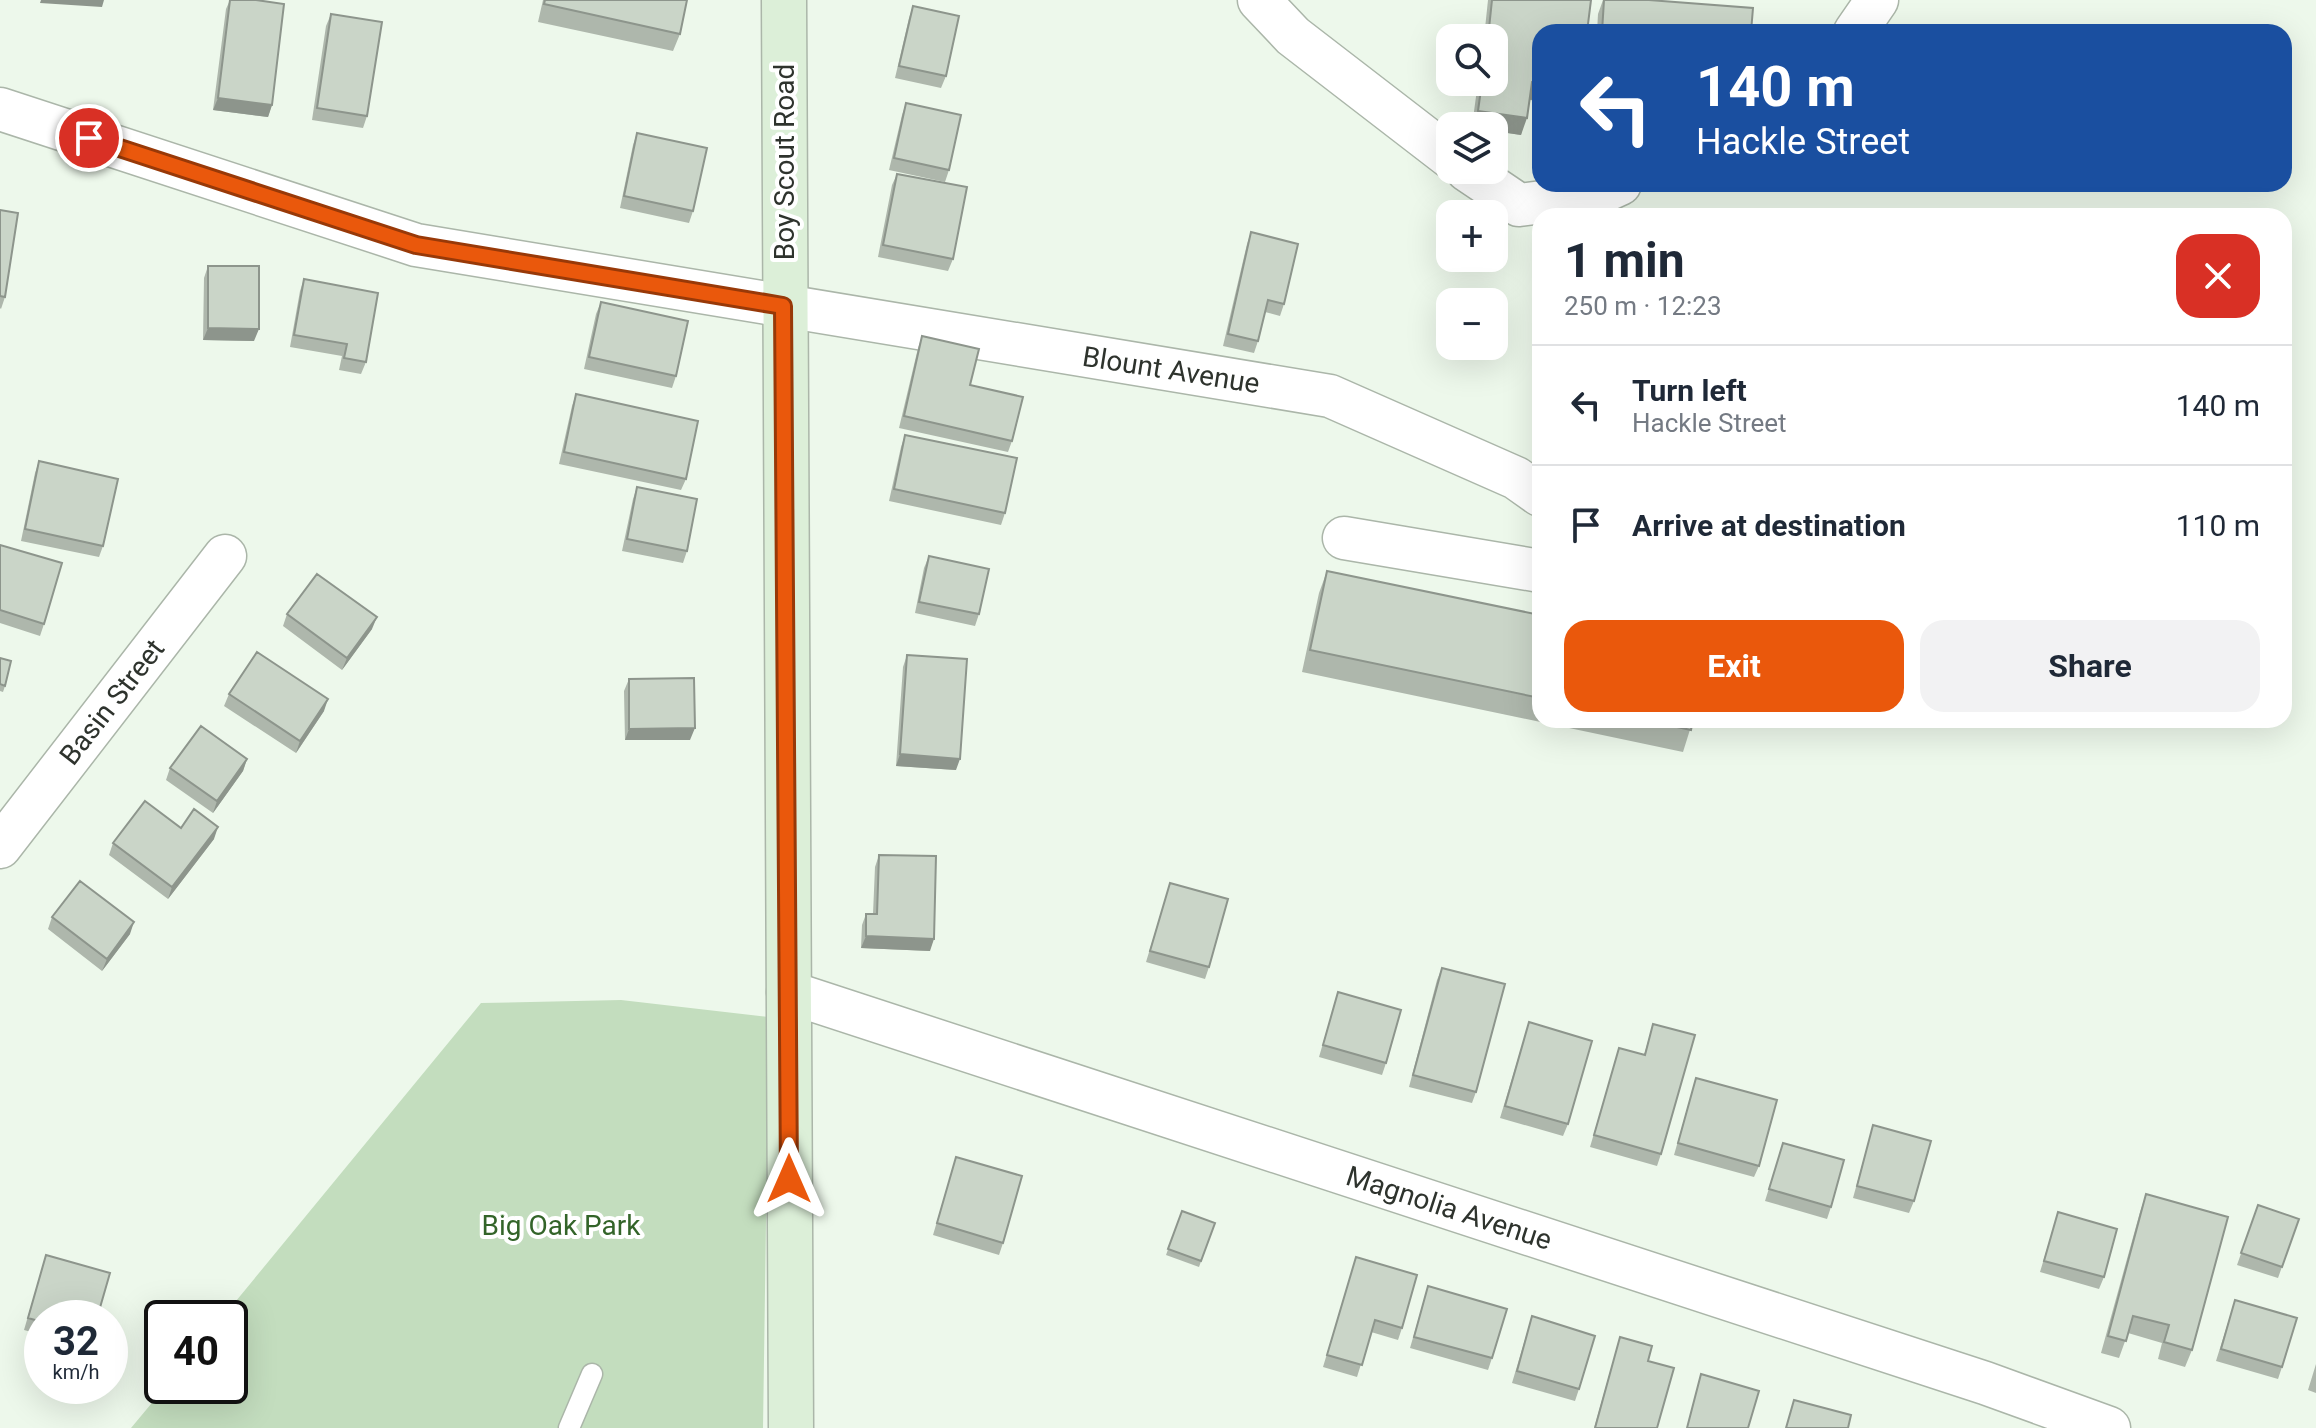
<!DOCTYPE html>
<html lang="en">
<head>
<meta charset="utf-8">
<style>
	:root { --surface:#fff; --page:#f2f2f3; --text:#1f2937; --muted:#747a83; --line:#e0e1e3; --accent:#ea580c }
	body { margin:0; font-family:Roboto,sans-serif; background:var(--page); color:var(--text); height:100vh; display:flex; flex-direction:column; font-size:30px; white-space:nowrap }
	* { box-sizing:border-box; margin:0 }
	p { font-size:26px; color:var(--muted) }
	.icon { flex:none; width:44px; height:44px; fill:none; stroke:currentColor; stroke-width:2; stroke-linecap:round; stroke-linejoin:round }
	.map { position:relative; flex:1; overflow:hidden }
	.drawer { position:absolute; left:1532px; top:208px; width:760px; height:520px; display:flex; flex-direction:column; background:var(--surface); border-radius:24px; box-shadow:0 8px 32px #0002 }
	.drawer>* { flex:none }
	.banner { position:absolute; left:1532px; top:24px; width:760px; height:168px; border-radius:24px; box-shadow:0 8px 32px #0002; background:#1a4fa0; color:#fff; overflow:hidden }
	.controls { position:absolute; left:1436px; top:24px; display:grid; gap:16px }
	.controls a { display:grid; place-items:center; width:72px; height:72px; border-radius:16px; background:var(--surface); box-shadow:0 8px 32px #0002; font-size:40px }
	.speed { position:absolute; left:24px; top:1300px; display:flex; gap:16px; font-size:40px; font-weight:700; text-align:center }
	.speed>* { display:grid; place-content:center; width:104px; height:104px; border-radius:50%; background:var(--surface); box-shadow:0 8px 32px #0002; line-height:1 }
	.speed small { font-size:20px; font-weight:400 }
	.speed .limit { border:4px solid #111; border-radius:12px; background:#fff; color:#111 }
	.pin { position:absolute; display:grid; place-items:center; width:68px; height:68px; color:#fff; margin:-34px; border:4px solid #fff; border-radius:50%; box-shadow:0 2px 8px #0007 }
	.me { position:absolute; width:88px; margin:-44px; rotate:0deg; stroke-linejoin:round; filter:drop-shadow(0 0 6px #0008) }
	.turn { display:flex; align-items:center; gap:28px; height:168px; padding:0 32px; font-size:36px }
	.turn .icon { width:104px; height:104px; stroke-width:2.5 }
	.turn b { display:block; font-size:56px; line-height:68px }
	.round { display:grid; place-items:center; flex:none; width:84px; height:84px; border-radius:24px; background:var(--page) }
	.head { display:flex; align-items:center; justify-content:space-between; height:136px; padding:0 32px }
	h1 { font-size:48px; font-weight:700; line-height:60px }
	.cta { display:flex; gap:16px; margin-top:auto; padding:16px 32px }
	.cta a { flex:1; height:92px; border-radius:24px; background:var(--accent); color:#fff; font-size:32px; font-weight:700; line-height:92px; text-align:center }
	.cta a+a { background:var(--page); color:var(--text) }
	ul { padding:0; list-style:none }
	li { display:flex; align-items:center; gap:24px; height:120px; padding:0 32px; border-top:2px solid var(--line) }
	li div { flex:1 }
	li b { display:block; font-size:30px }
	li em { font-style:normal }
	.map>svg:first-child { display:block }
	.green { fill:#c3ddbe }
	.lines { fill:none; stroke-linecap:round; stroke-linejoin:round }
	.lane-casing { stroke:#abb6a9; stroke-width:23 }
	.street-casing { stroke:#abb6a9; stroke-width:45 }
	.secondary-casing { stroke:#abb6a9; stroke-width:47 }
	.lane { stroke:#fff; stroke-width:20 }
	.street { stroke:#fff; stroke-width:42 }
	.secondary { stroke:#dcefd8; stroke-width:44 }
	.wall { fill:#aeb7ac }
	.shaded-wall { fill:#8d958c }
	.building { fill:#cad5c8; stroke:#8d958c; stroke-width:2 }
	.route-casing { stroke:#983908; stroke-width:20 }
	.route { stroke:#ea580c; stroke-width:14 }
	.labels { text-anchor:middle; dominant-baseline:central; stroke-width:8; stroke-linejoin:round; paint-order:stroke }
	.street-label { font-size:28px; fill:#2e332d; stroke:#fff }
	.park-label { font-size:28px; fill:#336429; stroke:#fff }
</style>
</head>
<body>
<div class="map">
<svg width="2316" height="1428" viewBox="0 0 2316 1428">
	<rect width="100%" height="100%" fill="#edf8eb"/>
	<path class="green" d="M621,1000L769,1017L763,1428H131L166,1386H230V1318H222L481,1003Z"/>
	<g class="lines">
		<g class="lane-casing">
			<path id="lane" d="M569,1428L592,1374"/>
		</g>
		<g class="street-casing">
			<path id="street" d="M1259,0L1293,36L1450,157
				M1855,32L1877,0
				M0,109L416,245L1330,396L1516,478L1540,495
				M1467,170L1519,205L1596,195L1620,184
				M1344,538L1540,571
				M0,847L225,556
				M788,992L1985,1383L2109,1428"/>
		</g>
		<g class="secondary-casing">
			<path id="secondary" d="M784,0L791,1428"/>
		</g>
		<use href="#lane" class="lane"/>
		<use href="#street" class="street"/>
		<use href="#secondary" class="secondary"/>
	</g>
	<path class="wall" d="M230,0H256L272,105L268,117L213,110L226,9Z
		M543,0H687L680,34L673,51L538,22Z
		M1488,0H1591L1540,32V101L1529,100L1521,135L1494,131V126H1472L1478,82H1494V38H1484Z
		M1603,0H1649L1751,32H1597L1598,14Z
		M913,6L946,76L941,88L895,78L909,18Z
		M331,14L367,116L363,128L312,120L326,26Z
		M906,103L949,170L945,182L889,170L902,115Z
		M637,133L693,211L689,223L620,208L633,145Z
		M897,174L953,259L948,271L878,257L892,185Z
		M0,210L5,297L1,309L0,308Z
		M1251,232L1284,304L1280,316L1265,312L1258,341L1254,353L1223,346L1247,244Z
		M208,266L254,341L203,340L204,278Z
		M304,279L366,362L361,374L339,370L342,356L290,347L300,291Z
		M601,302L676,376L672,388L584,369L596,314Z
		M922,336L970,385L1012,441L1008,452L899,428L918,348Z
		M576,394L686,479L681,490L559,464L572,406Z
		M905,435L1005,513L1001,525L889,501L901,447Z
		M39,461L103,546L99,557L21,541L35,473Z
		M637,487L687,551L683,563L622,551L633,499Z
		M0,545L44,624L40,636L0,623Z
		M929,556L979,614L975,626L915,613L924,568Z
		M1327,571L1540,615V720H1693L1683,752L1302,672L1319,593Z
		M287,614L372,629L342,670L283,626Z
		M907,655L956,770L896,766L903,667Z
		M0,658L5,686L3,692L0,691Z
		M629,679L690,740H625L624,691Z
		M229,694L324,711L296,753L224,706Z
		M1709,720H1742L1740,726Z
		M247,759L243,771L213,813L166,780L170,768Z
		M181,828L214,839L168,899L109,855L113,843Z
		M879,855L930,951L861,948L862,925L866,914H873L875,867Z
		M1170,883L1209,967L1205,979L1146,962Z
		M52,917L130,934L102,971L48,929Z
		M1442,968L1476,1092L1472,1103L1409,1087L1437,980Z
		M1338,992L1386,1063L1382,1075L1319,1057Z
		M1529,1022L1568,1124L1563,1136L1500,1118Z
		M1653,1024L1661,1154L1657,1166L1590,1147L1619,1048L1644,1055Z
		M1696,1078L1759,1166L1754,1177L1674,1155Z
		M1873,1125L1914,1201L1909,1213L1853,1198Z
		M1783,1143L1831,1207L1827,1219L1765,1201Z
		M956,1157L1003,1243L999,1255L933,1235Z
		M2146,1194L2192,1350L2185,1367L2158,1359L2162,1343L2128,1333L2119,1358L2101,1353L2140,1212Z
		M2258,1205L2299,1219L2278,1278L2237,1265Z
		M1182,1211L1215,1223L1199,1267L1166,1255Z
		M2058,1212L2104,1277L2099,1289L2040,1272Z
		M46,1255L42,1318V1335L24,1330Z
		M1356,1257L1402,1328L1398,1340L1371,1332L1357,1377L1323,1367Z
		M1428,1286L1492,1358L1488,1370L1410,1348Z
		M2235,1300L2282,1367L2278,1379L2216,1361Z
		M1532,1316L1579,1389L1575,1401L1512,1383Z
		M1620,1337L1648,1361L1657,1428H1594Z
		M2316,1364V1393L2308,1390Z"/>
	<path class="shaded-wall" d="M41,0H104L102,7L40,3Z
		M1532,82L1540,83V101L1525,99Z
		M218,98L272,105L268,117L213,110Z
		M1478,111L1527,118L1521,135L1494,131V126H1473Z
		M208,328L259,329L254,341L203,340Z
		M377,617L372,629L342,670L347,658Z
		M328,699L324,711L296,753L300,741Z
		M695,728L690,740H625L629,729Z
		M900,754L960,759L956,770L896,766Z
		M247,759L243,771L213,813L217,801Z
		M218,827L214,839L168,899L172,887Z
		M134,922L130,934L102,971L107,959Z
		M866,936L934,939L930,951L861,948Z"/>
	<path class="building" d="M230,0H256L284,4L272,105L218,98Z
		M545,0H687L680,34L544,4Z
		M1492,0H1591L1587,32H1540V83L1532,82L1527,118L1478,111L1482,82H1494V38H1488Z
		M1604,0H1649L1753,8L1751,32H1602Z
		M913,6L959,16L946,76L899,66Z
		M331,14L382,22L367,116L317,108Z
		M906,103L961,115L949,170L894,158Z
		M637,133L707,148L693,211L624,196Z
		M897,174L967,187L953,259L883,245Z
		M0,210L18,213L5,297L0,296Z
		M1251,232L1298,244L1284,304L1268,300L1258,341L1228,334Z
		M208,266H259V329L208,328Z
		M304,279L378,293L366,362L344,358L347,344L294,335Z
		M601,302L688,321L676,376L589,357Z
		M922,336L979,349L970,385L1023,397L1012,441L904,416Z
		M576,394L698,421L686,479L564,452Z
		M905,435L1017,458L1005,513L894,489Z
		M39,461L118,479L103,546L25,529Z
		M637,487L697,499L687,551L627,539Z
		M0,545L62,563L44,624L0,610Z
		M929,556L989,569L979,614L919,602Z
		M1327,571L1540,615V698L1310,650Z
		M317,574L377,617L347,658L287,614Z
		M257,652L328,699L300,741L229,694Z
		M907,655L967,659L960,759L900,754Z
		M0,658L11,661L5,686L0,684Z
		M694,678L695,728L629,729V679Z
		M1645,720H1693L1691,730Z
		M201,726L247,759L217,801L170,768Z
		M145,801L181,828L194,809L218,827L172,887L113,843Z
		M879,855L936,856L934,939L866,936V914H877Z
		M80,881L134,922L107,959L52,917Z
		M1170,883L1228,899L1209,967L1150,951Z
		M1442,968L1505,984L1476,1092L1413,1075Z
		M1338,992L1401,1010L1386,1063L1323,1045Z
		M1529,1022L1592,1041L1568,1124L1505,1106Z
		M1653,1024L1695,1035L1661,1154L1594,1135L1619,1048L1645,1055Z
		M1696,1078L1777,1100L1759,1166L1678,1143Z
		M1873,1125L1931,1141L1914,1201L1857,1186Z
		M1783,1143L1844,1160L1831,1207L1769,1189Z
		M956,1157L1022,1176L1003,1243L937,1223Z
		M2146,1194L2228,1217L2192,1350L2164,1342L2169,1325L2133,1316L2126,1341L2108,1336Z
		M2258,1205L2299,1219L2282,1267L2241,1253Z
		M1182,1211L1215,1223L1201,1261L1168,1249Z
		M2058,1212L2117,1229L2104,1277L2044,1261Z
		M46,1255L110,1273L97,1318H42V1322L28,1318Z
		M1356,1257L1417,1275L1402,1328L1375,1320L1362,1365L1327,1355Z
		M1428,1286L1507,1309L1492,1358L1414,1337Z
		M2235,1300L2297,1318L2282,1367L2221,1349Z
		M1532,1316L1595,1336L1579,1389L1517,1371Z
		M1620,1337L1652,1346L1648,1361L1674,1368L1657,1428H1595Z
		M1701,1374L1759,1391L1748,1428H1687Z
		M1794,1400L1851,1415L1848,1428H1786Z"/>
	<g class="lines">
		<g class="route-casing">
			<path id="route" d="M89,138L416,245L783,306L789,1179"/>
		</g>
		<use href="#route" class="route"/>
	</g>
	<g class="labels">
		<g class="street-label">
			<text transform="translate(784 162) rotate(-90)">Boy Scout Road</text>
			<text transform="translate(1171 370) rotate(9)">Blount Avenue</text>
			<text transform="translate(112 702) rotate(-52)">Basin Street</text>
			<text transform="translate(1449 1208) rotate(18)">Magnolia Avenue</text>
		</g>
		<g class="park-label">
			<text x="561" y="1225">Big Oak Park</text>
		</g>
	</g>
</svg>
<div class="controls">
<a><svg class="icon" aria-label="search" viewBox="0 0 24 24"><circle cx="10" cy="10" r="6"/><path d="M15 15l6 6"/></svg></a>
<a><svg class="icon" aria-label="layers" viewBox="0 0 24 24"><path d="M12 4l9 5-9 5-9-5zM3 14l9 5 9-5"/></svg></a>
<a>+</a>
<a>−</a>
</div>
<div class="speed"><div>32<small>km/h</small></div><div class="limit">40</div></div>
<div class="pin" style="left:89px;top:138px;background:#d93025"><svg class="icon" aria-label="arrive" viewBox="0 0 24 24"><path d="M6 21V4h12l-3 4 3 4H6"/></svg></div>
<svg class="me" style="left:789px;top:1179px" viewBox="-20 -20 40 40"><path d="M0-17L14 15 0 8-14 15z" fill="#ea580c" stroke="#fff" stroke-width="4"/></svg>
<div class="banner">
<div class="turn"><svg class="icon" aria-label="left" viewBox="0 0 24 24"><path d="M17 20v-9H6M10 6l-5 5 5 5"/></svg><div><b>140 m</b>Hackle Street</div></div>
</div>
<section class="drawer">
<div class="head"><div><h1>1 min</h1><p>250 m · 12:23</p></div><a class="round" style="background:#d93025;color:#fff"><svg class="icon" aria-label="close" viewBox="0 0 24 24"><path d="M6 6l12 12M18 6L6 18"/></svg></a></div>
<ul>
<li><svg class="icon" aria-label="left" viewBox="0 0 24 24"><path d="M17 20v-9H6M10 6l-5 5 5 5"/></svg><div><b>Turn left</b><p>Hackle Street</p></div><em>140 m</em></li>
<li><svg class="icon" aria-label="arrive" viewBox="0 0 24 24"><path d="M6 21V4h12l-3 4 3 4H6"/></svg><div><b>Arrive at destination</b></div><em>110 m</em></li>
</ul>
<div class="cta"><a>Exit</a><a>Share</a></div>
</section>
</div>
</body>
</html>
